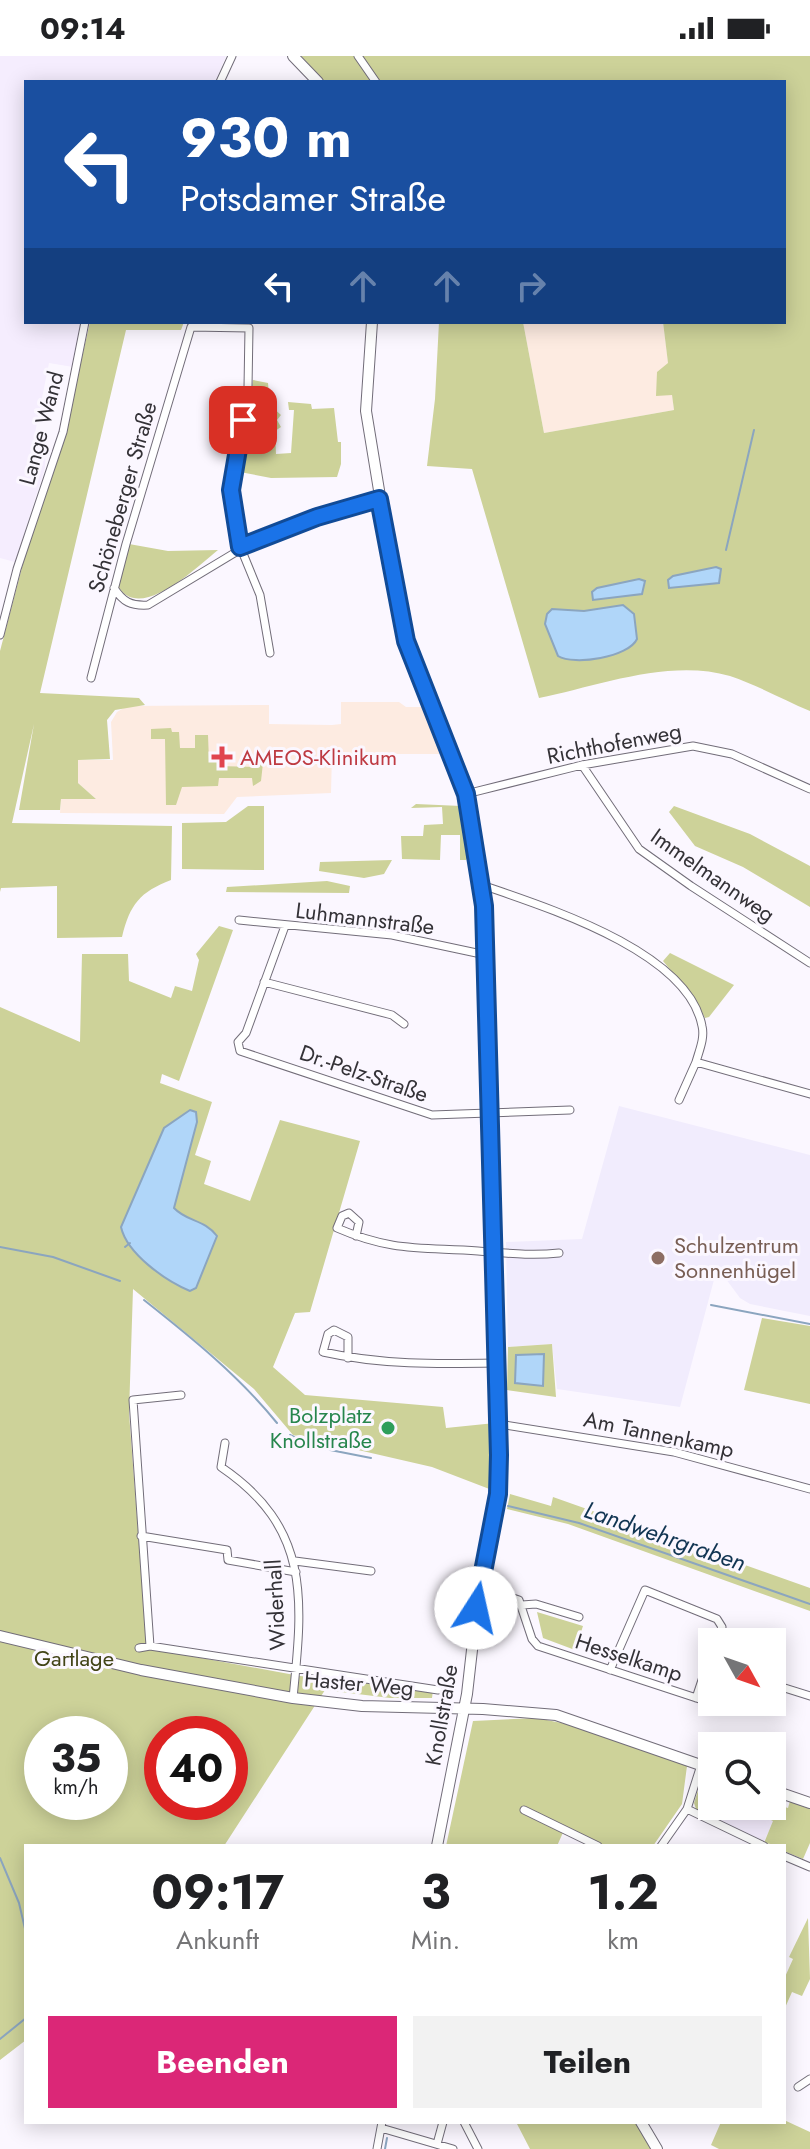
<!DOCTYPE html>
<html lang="de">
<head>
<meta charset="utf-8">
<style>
	:root { --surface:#fff; --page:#f2f2f2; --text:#202124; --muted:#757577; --accent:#db2777 }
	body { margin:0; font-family:Jost,sans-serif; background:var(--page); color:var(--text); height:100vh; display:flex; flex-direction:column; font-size:30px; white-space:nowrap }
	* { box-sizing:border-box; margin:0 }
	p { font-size:26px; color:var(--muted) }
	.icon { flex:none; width:44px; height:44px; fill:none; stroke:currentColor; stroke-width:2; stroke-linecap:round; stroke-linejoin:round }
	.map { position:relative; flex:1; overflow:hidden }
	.drawer { position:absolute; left:24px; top:1788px; width:762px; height:280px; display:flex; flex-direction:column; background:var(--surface); border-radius:0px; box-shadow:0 4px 20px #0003 }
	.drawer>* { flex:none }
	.top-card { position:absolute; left:24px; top:24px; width:762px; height:244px; border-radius:0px; box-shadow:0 4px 20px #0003; background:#1a4fa0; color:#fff; overflow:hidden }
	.needle { width:52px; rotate:130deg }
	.controls { position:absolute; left:698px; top:1572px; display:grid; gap:16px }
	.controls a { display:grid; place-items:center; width:88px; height:88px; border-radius:0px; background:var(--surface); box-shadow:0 4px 20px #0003; font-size:40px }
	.speed { position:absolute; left:24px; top:1660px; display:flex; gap:16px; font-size:40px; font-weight:700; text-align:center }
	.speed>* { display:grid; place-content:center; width:104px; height:104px; border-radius:50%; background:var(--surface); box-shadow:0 4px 20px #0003; line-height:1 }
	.speed small { font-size:20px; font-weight:400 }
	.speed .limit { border:12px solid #d22; background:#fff; color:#111 }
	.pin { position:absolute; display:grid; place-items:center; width:68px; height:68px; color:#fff; margin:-34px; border-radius:16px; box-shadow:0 4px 12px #0006 }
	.me { position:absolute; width:88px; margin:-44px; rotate:10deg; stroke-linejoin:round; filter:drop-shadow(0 0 6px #0008) }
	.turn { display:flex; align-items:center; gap:28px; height:168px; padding:0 24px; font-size:36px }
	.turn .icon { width:104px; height:104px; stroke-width:2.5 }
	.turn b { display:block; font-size:56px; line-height:68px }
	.lanes { display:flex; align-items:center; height:76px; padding:0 24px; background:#0003; justify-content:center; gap:40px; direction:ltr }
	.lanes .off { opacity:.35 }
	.eta { display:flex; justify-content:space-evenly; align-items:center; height:136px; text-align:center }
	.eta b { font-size:48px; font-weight:700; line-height:56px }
	.button { display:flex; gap:16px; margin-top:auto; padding:16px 24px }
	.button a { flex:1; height:92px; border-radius:0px; background:var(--accent); color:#fff; font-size:32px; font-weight:700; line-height:92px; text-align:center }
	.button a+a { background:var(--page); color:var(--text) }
	.status { display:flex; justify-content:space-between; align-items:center; height:56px; padding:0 40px; background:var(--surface); direction:ltr }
	.status svg { height:22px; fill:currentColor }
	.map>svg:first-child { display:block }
	.built { fill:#f5edfe }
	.education { fill:#f1ecfd }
	.medical { fill:#fdebe1 }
	.green { fill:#cdd299; fill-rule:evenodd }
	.water { fill:#b0d6f9; stroke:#8ba5bf; stroke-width:2 }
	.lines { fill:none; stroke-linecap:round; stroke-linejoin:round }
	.stream { stroke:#8ba5bf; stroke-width:2 }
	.street-casing { stroke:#726d79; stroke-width:9 }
	.secondary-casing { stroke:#726d79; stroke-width:12 }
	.street { stroke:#fff; stroke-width:7 }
	.secondary { stroke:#fff; stroke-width:10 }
	.route-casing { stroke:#114b97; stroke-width:20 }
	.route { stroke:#1a73e8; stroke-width:14 }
	.health-dot { fill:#e0444e; stroke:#fbf7ff; stroke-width:3 }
	.education-dot { fill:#8d6e63; stroke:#fbf7ff; stroke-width:3 }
	.leisure-dot { fill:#2e9e5b; stroke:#fbf7ff; stroke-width:3 }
	.labels { text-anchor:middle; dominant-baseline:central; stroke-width:6; stroke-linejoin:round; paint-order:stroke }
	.street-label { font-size:22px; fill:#343237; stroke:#fbf7ff }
	.health-label { font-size:22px; fill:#be3a42; stroke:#fbf7ff; text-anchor:start }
	.education-label { font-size:22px; fill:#785e54; stroke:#fbf7ff; text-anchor:start }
	.leisure-label { font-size:22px; fill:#27864d; stroke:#fbf7ff; text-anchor:end }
	.park-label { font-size:22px; fill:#424417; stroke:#fbf7ff }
	.water-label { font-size:24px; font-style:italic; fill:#113552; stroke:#fbf7ff }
</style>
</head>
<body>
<div class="status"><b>09:14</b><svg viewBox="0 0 49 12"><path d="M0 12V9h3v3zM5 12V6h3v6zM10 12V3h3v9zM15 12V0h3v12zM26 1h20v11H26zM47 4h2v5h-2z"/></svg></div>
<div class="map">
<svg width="810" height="2093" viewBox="0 0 810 2093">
	<rect width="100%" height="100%" fill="#fbf7ff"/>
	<path class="built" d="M0,0H226L215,26H26V266H81L73,311L49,307L34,382L46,385L45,412L15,506L0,502Z
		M723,1750H741L774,1765L763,1787L716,1765Z"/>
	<path class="education" d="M619,1050L810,1099V1260L750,1248L740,1242L723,1219L715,1220L680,1351L557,1333L552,1288L508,1291L506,1186L582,1183Z"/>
	<path class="medical" d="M523,266H663L674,354L544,377Z
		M341,646H399L406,651H423L443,698H332L331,737L237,741L224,758L60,757L61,743H96L78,727V704H113L111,666L117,656L127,650L269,649V668L332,669L341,668Z"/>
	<path class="green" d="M301,0H810V655C784,644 757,629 730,620C670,602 597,630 539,642L472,413L427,410L435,343L439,266H523L544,377L674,354L672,339L656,340L657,316L668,307L663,266H784V26H325Z
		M90,266H184L181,274H126L40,637L139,642L145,649L115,654L107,664L110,703L78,704V727L96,743H61L60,754H19L34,668L12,767L172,770L171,824C140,836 130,848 122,881L57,882V830L1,832L0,836V595L25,500L67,367Z
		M253,324L268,327L270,349L281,359L277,364L281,371L275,375L276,398L291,397L294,354H289L288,346L311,348L312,353L334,352L338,386H341V408L337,421L271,422L240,416L246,380L258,379L263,361L250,351Z
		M129,488L168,495L218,494C196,512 139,567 118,530Z
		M171,672L172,676H179L180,692H195V679H208L209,705H217L218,710L256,711V707H263L261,725L253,730L252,722H219L218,730L182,731L176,749H166L165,683H151V673Z
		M416,748L461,750L468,801L466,804H460V779H441L440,804L402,803L401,780H423L424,769L443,768L442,751L411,752Z
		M248,750H264V814L182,813V767L226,766Z
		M674,750L750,778L810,810V851L743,811L695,790L669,756Z
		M392,804L384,818L364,822L319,815L320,806Z
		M327,825L350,830L349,837L226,836L227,831Z
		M219,870L233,874L179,1025L162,1018L160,1027L212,1046L195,1099L211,1105L204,1128L250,1145L280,1064L360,1085L310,1256L295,1257L273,1311L305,1339L443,1351L446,1372L495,1367L492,1434L432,1411L293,1379L254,1333L133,1233L129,1357L147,1592L300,1620L433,1634L432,1642H390L325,1634L224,1790H26V1984L0,2004V951L80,986L82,898H128L129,925L171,942L175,930L192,935L199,904L196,898ZM42,1678H110V1746H42ZM162,1678H230V1746H162Z
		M670,897L734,929L709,961L705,962L696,945L663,905Z
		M762,1262L810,1270V1348L744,1334Z
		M552,1288L556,1341L507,1334L508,1291Z
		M510,1438L551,1450L553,1441L810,1532V1555L568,1468L507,1453Z
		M537,1556L583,1570L575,1594L543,1582Z
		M537,1662L576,1670L687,1710L682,1748L653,1790H604L565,1772L557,1790H446L473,1665Z
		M709,1718L712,1750H723L716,1765L697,1756L694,1747L702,1722Z
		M790,1745L810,1752V1787L803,1803L784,1795V1790L764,1787L773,1765L741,1750H772V1747L788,1752Z
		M808,1862L810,1923L802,1940L792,1936L784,1954V1923L793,1903L789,1901Z
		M784,2064L810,2076V2093H719L711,2089L721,2066Z
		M516,2066H637L651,2093H530Z"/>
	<path class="water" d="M716,511L721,513L719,527L669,532L668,524L673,520Z
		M639,523L645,525L642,538L593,544L592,536L597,532Z
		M623,549L634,558L637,583C629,601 574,610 558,600L545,568L547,558L552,553L584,555Z
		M190,1054L196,1056L197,1066L174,1152C187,1166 204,1163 217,1180L196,1232L190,1235C166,1225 127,1198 121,1171L164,1072Z
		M544,1298L543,1330L515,1327L516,1299Z"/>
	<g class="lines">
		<path class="stream" d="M726,494L754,374
			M0,1191L53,1201L120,1225
			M125,1191L130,1187
			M144,1244C192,1282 238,1319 277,1367
			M711,1249L810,1268
			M290,1379L315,1391L371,1402
			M508,1450L579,1467L810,1548
			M0,1802L19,1847L26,1877
			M0,1983L26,1962
			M385,2093L387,2082"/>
		<g class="street-casing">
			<path id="street" d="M358,0L376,26
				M220,26L232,0
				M114,532C123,546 131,550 148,549L256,484L317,461L379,443
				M0,579L17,513L63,376L85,266
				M91,622L126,488L191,271L249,272L248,331L231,434L235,478L260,539L270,597
				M582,709L639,793L691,830L810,907
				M466,738L582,709L693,690L732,698L810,733
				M482,829C545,851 688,895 702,970C705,982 699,995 696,1006L810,1038
				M239,864L392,879L486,899
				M285,870L246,977L238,986L240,995L432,1059L570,1054
				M264,926L392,959L404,968
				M679,1044L696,1006
				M356,1180L359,1166L349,1157L342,1160L337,1172C392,1196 422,1191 478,1195C506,1197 531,1200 559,1197
				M348,1302V1281L334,1274L328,1278L323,1296C381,1309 437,1308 495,1307
				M499,1368L674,1396L810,1433
				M225,1387L221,1411C311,1472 303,1543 293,1642
				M141,1480L227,1494L228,1504L296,1516
				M295,1505L371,1515
				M480,1531L519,1544L532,1583L538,1590L736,1655L746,1646
				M522,1549L536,1548L579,1561
				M150,1590L133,1344L181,1339
				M139,1592L150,1590L438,1634
				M610,1614L645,1534L717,1563L722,1571L715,1586
				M772,1628L810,1640
				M696,1642L712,1594
				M687,1753L764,1790
				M524,1754L598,1790
				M661,1790L687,1753L701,1709
				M784,1800L810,1811
				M798,2031L810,2023
				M464,2066L478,2093
				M381,2072L453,2093
				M437,2088L443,2066
				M377,2093L382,2066"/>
		</g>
		<g class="secondary-casing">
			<path id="secondary" d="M293,0L318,26
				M372,266L366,355L399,556L473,764L482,829L486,899L499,1431L477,1550L467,1638L437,1790
				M0,1580L141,1614L293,1642L362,1650L483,1653L556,1659L712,1713
				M772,1734L810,1747
				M641,2066L657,2093"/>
		</g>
		<use href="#street" class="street"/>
		<use href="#secondary" class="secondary"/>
	</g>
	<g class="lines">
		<g class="route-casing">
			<path id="route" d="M243,364L231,434L240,491L317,461L379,443L406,585L466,738L484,850L499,1399L498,1438L476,1552"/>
		</g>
		<use href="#route" class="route"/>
	</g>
	<path class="health-dot" d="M218 689h8v8h8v8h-8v8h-8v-8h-8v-8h8z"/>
	<circle class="education-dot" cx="658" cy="1202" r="8"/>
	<circle class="leisure-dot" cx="388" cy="1372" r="8"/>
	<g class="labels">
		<g class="street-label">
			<text transform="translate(41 372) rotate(-75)">Lange Wand</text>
			<text transform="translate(122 441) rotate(-74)">Schöneberger Straße</text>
			<text transform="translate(614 687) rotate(-11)">Richthofenweg</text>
			<text transform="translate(713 819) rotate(35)">Immelmannweg</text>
			<text transform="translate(365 862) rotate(7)">Luhmannstraße</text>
			<text transform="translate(364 1017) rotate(19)">Dr.-Pelz-Straße</text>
			<text transform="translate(659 1378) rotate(12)">Am Tannenkamp</text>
			<text transform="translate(275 1549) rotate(-93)">Widerhall</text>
			<text transform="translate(629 1601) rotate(18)">Hesselkamp</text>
			<text transform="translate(359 1627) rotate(5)">Haster Weg</text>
			<text transform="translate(441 1659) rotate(-80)">Knollstraße</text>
		</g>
		<g class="health-label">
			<text x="240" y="701">AMEOS-Klinikum</text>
		</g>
		<g class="education-label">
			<text x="674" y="1189">Schulzentrum<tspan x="674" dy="25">Sonnenhügel</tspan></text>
		</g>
		<g class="leisure-label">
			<text x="372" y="1359">Bolzplatz<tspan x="372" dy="25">Knollstraße</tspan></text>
		</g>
		<g class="park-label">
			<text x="74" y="1602">Gartlage</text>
		</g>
		<g class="water-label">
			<text transform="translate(665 1480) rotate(19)">Landwehrgraben</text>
		</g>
	</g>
</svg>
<div class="controls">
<a><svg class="needle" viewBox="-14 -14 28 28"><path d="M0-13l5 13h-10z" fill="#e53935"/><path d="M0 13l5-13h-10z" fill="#757577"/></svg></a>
<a><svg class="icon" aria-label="search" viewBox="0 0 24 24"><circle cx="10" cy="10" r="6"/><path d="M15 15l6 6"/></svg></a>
</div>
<div class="speed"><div>35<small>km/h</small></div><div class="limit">40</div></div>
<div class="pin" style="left:243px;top:364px;background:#d93025"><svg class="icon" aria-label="arrive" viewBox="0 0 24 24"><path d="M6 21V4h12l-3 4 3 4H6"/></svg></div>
<svg class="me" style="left:476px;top:1552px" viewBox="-20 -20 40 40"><circle r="19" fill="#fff"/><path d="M0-13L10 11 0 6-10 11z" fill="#1a73e8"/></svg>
<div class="top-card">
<div class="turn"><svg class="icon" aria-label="left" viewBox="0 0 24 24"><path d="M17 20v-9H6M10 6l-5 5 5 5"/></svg><div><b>930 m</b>Potsdamer Straße</div></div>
<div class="lanes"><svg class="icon" aria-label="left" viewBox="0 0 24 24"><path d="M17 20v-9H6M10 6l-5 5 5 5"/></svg><svg class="icon off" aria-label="ahead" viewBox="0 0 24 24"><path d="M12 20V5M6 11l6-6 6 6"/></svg><svg class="icon off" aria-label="ahead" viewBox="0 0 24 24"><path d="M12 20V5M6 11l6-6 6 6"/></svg><svg class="icon off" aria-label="right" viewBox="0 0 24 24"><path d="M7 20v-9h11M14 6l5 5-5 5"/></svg></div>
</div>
<section class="drawer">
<div class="eta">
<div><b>09:17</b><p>Ankunft</p></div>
<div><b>3</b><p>Min.</p></div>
<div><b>1.2</b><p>km</p></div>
</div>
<div class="button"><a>Beenden</a><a>Teilen</a></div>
</section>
</div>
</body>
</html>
